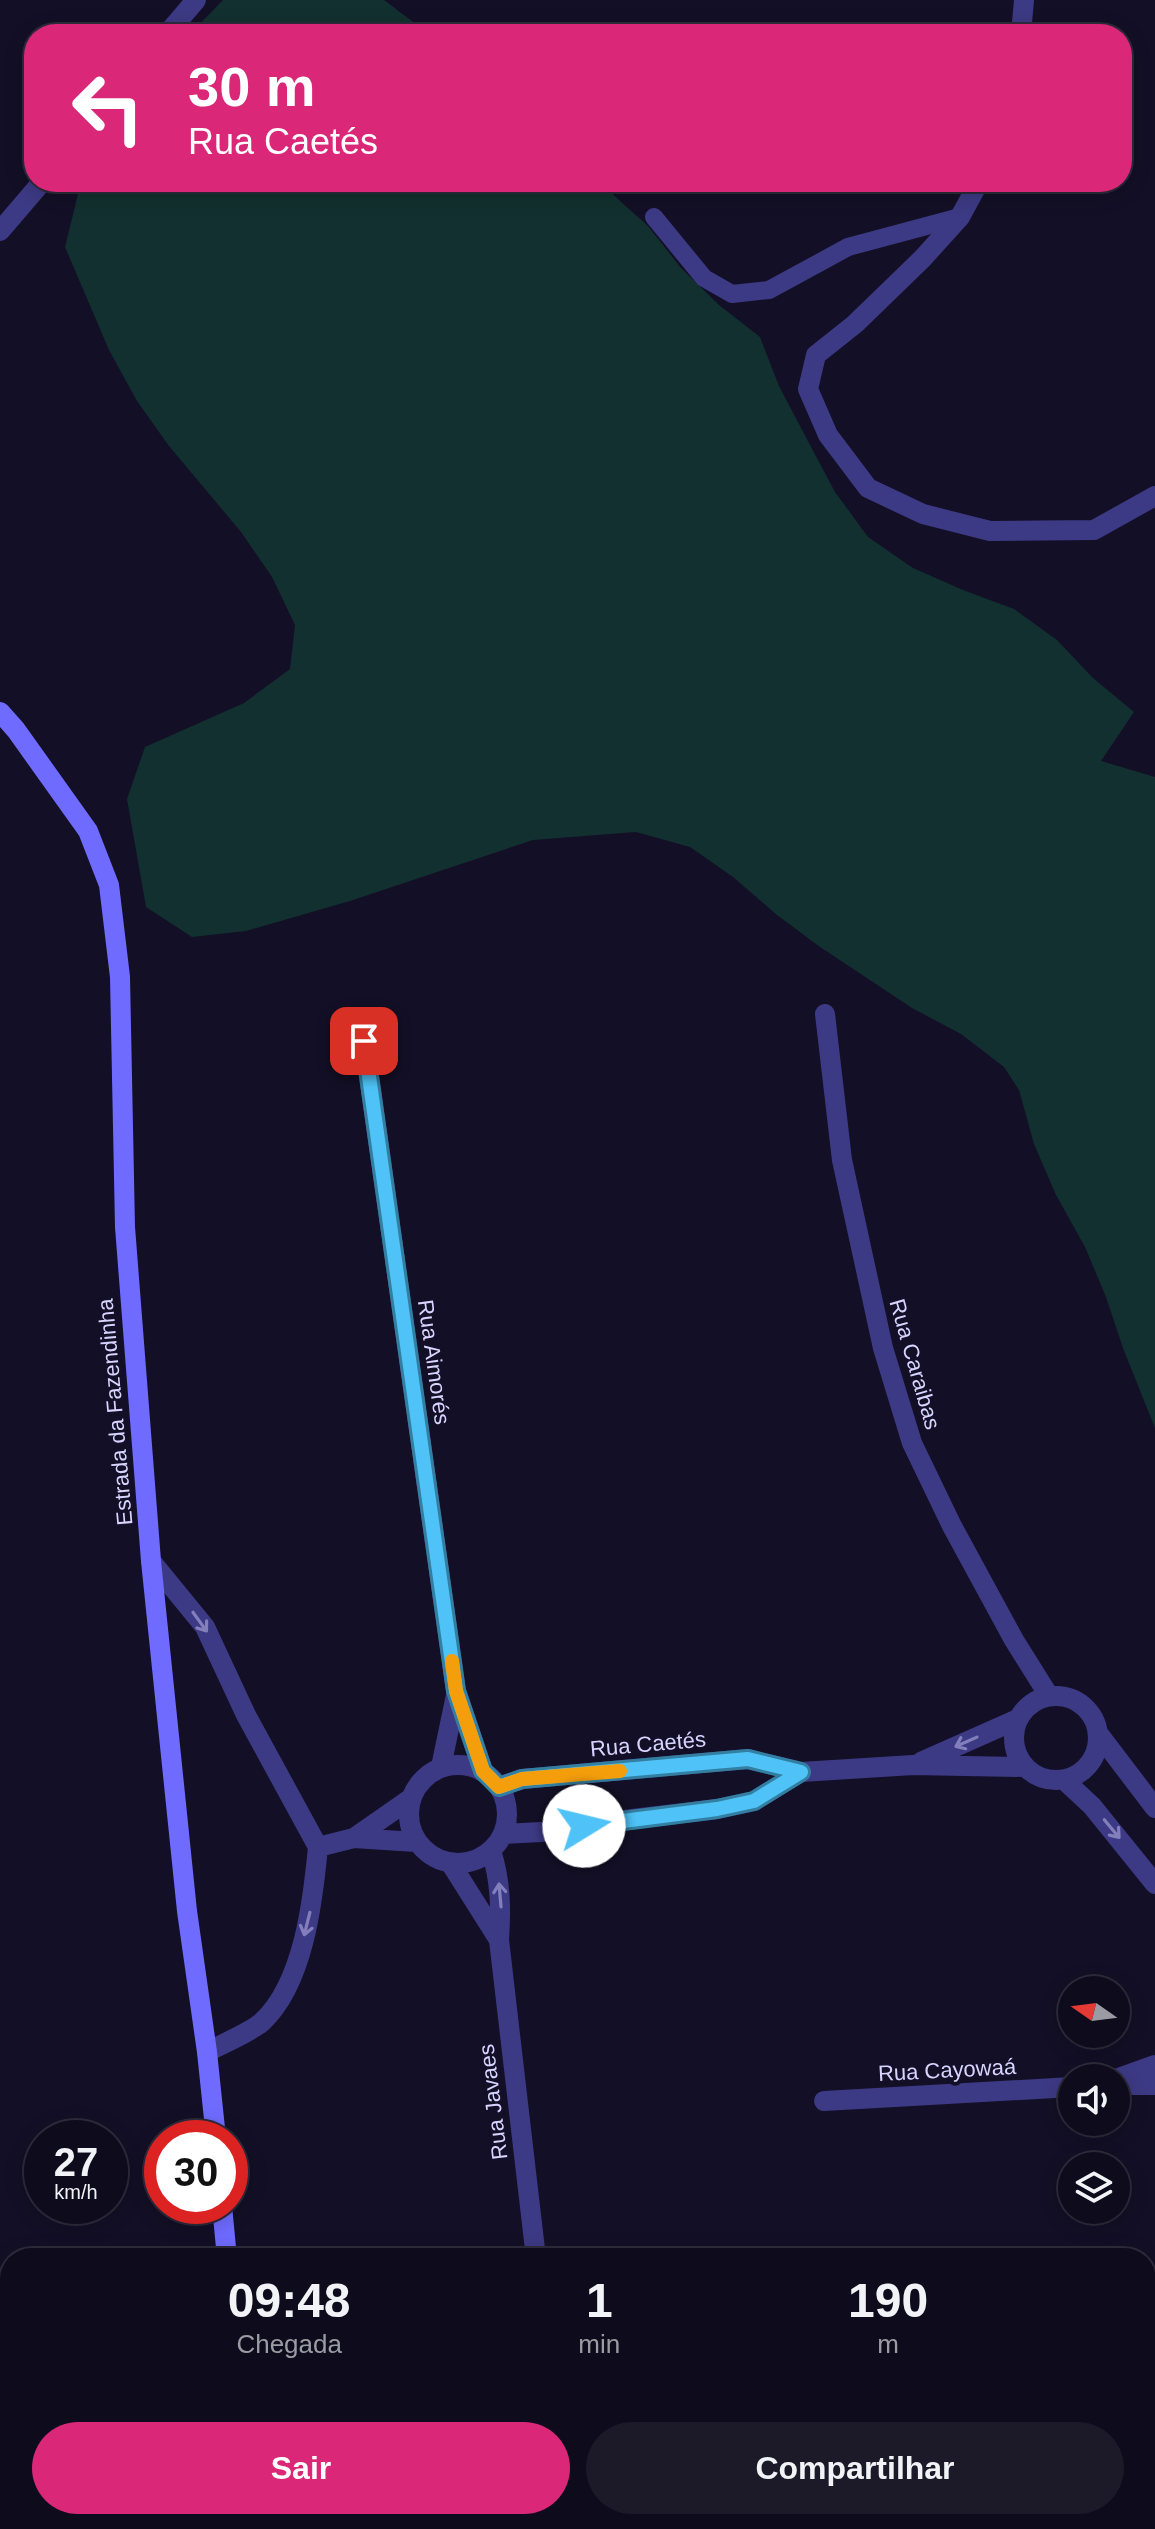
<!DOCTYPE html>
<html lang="pt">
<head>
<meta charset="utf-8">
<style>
	:root { --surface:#0e0b1c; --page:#1c1929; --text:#f1f3f6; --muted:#9b9ba3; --line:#2e2b3b; --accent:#db2777 }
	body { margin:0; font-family:Arial,sans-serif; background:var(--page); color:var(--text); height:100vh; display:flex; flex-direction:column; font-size:30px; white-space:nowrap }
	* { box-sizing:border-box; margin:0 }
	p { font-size:26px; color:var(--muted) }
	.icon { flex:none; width:44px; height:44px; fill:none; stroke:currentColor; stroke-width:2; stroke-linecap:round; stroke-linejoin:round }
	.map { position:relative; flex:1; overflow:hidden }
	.side { position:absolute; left:0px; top:2248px; width:1156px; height:282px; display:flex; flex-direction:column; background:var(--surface); border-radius:32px 32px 0 0; box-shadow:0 4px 20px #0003,0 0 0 2px var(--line) }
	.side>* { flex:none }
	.guide { position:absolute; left:24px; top:24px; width:1108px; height:168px; border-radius:32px; box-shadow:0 4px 20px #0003,0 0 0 2px var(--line); background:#db2777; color:#fff; overflow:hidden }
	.needle { width:52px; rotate:284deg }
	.buttons { position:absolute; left:1058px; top:1976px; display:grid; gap:16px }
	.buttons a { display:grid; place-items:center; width:72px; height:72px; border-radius:50%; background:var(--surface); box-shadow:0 4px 20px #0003,0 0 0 2px var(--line); font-size:40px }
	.speed { position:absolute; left:24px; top:2120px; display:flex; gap:16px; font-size:40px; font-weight:700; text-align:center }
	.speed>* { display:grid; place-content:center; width:104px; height:104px; border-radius:50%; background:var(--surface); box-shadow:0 4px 20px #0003,0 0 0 2px var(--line); line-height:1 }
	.speed small { font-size:20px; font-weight:400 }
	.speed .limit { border:12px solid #d22; background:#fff; color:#111 }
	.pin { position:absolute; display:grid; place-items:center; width:68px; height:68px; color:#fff; margin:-34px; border-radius:16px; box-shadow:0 4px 12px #0006 }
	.me { position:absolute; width:88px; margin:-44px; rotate:81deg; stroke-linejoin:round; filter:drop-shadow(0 0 6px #0008) }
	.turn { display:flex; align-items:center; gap:28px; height:168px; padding:0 32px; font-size:36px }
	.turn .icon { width:104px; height:104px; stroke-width:2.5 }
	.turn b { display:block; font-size:56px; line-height:68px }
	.eta { display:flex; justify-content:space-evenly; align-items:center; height:136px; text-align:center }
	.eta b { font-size:48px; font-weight:700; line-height:56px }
	.action { display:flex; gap:16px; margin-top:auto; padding:16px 32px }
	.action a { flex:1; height:92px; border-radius:48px; background:var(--accent); color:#fff; font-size:32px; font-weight:700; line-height:92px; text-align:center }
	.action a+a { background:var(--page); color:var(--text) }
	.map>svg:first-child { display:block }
	.green { fill:#12302f }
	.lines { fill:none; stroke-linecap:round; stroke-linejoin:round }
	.lane { stroke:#3d3a85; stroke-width:18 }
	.street { stroke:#3d3a85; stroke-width:20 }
	.secondary { stroke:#6f6bff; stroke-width:20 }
	.oneway { stroke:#837fbc }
	.route-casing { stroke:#337fa1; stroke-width:20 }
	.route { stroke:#4fc3f7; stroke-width:14 }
	.slow { stroke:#f59e0b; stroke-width:14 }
	.labels { text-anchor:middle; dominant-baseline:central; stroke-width:8; stroke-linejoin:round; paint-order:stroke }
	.street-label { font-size:22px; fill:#d9d4ff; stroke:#130f26 }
</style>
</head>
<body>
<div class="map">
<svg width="1155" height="2529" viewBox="0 0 1155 2529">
	<rect width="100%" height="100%" fill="#130f26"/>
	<path class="green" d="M223,0H384L429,34H190Z
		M85,182H599L648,226L681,268L719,305L760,337L779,386L810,445L835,492L868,537L913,568L963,590L1014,609L1057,640L1093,678L1134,712L1101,761L1155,777V1428L1123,1348L1106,1297L1085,1247L1056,1195L1034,1144L1019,1090L1004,1067L961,1034L912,1008L820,947L777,915L733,877L690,847L636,832L533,840L350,901L246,931L192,937L146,907L127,799L145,747L244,703L290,669L295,625L272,577L241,532L169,446L137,401L109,350L65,247L78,194Z
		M1146,2368H1155V2529H313L312,2520H1146Z"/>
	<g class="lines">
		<path class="lane" d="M654,217L704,278L732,294L769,290L848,247L960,217"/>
		<path class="street" d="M167,34L196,0
			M1021,34L1024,0
			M979,182L960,217L923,258L855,324L816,355L808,389L828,435L868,488L923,514L990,531L1094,530L1155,496
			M0,231L42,182
			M825,1014L842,1160L883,1348L912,1443L952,1526L1014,1640L1049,1696
			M364,1041L456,1691L483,1771
			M151,1561L205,1627L246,1715L318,1847
			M1014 1738a42 42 0 1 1 84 0a42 42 0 1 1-84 0Z
			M1098,1733L1155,1808
			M921,1762L1018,1719
			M409 1814a49 49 0 1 1 98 0a49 49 0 1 1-98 0Z
			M441,1767L456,1695
			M1064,1780L1092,1806L1155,1884
			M499,1787L522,1779L748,1759L801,1772L913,1765L1024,1767
			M504,1834L560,1831L607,1822L717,1809L754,1801L801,1772
			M354,1838L410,1799
			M318,1847L354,1838L416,1842
			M491,1851C501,1881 501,1910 499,1940L536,2258
			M451,1864L499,1940
			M207,2052C222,2044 251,2032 262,2022C304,1983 313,1900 318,1847
			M1116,2079L1155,2065
			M1116,2085H1155
			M824,2101L1072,2087"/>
		<path class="secondary" d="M0,712L16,730L88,831L109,885L120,977L125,1227L151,1561L187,1911L207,2052L216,2138
			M222,2206L227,2258
			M257,2520L258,2529"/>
	</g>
	<defs><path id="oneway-shaft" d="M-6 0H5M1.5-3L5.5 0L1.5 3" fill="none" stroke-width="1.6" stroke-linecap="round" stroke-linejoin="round" transform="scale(2)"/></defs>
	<g class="oneway">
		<use href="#oneway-shaft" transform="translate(200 1622) rotate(54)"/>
		<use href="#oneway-shaft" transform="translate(966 1742) rotate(156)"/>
		<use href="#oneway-shaft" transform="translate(1112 1829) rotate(50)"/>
		<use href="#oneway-shaft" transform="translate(500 1895) rotate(-95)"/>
		<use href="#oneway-shaft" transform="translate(307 1924) rotate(104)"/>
	</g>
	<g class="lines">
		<g class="route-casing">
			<path id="route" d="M364,1041L456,1691L483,1771L499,1787L522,1779L748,1759L801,1772L754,1801L717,1809L584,1826"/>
		</g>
		<use href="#route" class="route"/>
		<path class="slow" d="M452,1661L456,1691L483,1771L499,1787L522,1779L620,1771"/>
	</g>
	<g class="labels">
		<g class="street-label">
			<text transform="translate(434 1362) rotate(82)">Rua Aimorés</text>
			<text transform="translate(915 1364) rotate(74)">Rua Caraibas</text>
			<text transform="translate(115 1412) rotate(-95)">Estrada da Fazendinha</text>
			<text transform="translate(648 1744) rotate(-5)">Rua Caetés</text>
			<text transform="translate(947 2070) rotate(-3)">Rua Cayowaá</text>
			<text transform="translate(493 2102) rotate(-97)">Rua Javaes</text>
		</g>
	</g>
</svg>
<div class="buttons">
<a><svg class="needle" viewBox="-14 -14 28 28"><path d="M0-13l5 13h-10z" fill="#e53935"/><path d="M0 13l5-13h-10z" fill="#9b9ba3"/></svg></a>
<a><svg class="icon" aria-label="sound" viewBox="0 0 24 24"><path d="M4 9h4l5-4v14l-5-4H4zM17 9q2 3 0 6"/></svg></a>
<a><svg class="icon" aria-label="layers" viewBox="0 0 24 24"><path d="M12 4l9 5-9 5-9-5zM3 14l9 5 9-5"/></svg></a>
</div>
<div class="speed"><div>27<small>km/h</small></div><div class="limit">30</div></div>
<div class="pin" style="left:364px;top:1041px;background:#d93025"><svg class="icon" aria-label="arrive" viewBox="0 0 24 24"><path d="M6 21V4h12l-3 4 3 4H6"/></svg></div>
<svg class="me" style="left:584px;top:1826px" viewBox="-20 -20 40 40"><circle r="19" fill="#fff"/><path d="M0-13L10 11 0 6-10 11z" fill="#4fc3f7"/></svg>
<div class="guide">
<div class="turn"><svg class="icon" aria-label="left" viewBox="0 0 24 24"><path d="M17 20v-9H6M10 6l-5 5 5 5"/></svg><div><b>30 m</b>Rua Caetés</div></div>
</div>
<section class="side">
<div class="eta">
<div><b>09:48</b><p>Chegada</p></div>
<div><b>1</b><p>min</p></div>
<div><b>190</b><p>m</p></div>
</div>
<div class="action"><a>Sair</a><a>Compartilhar</a></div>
</section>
</div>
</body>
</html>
